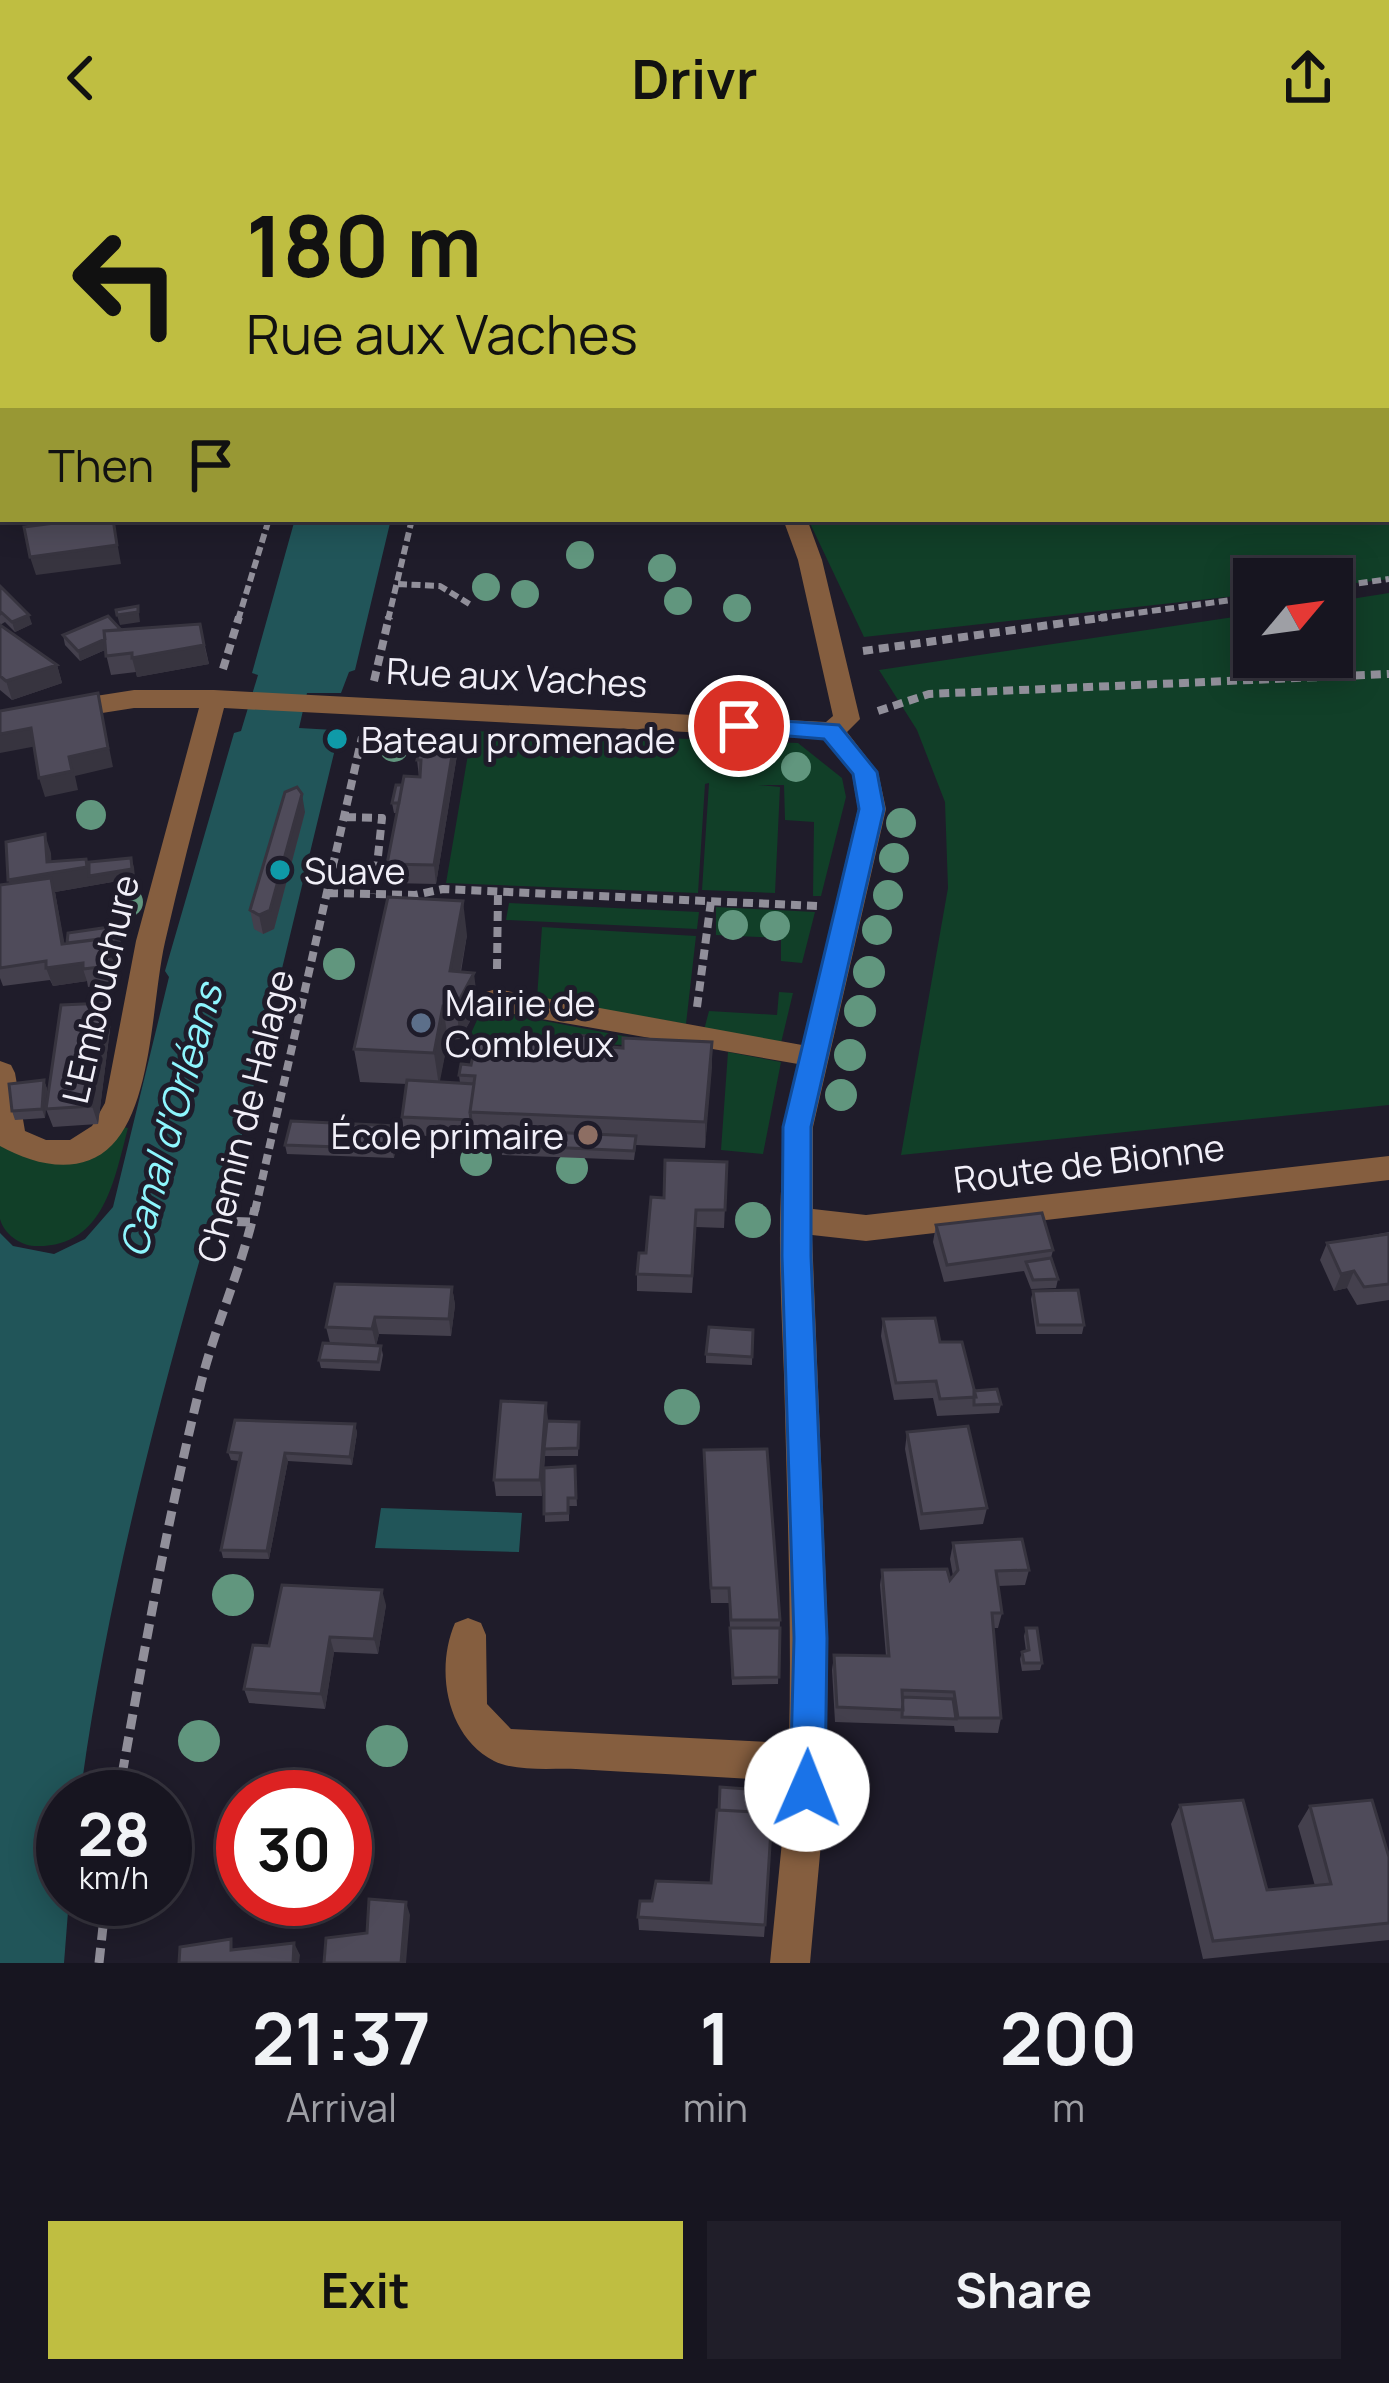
<!DOCTYPE html>
<html lang="en">
<head>
<meta charset="utf-8">
<style>
	:root { --surface:#171520; --page:#201e29; --text:#f1f3f6; --muted:#9e9fa5; --line:#36343e; --accent:#bfbe41 }
	body { margin:0; font-family:Manrope,sans-serif; background:var(--page); color:var(--text); height:100vh; display:flex; flex-direction:column; font-size:45px; white-space:nowrap }
	* { box-sizing:border-box; margin:0 }
	p { font-size:39px; color:var(--muted) }
	.icon { flex:none; width:66px; height:66px; fill:none; stroke:currentColor; stroke-width:2; stroke-linecap:round; stroke-linejoin:round }
	.map { position:relative; height:1807px; overflow:hidden }
	.side { display:flex; flex-direction:column; background:var(--surface); flex:1 }
	.side>* { flex:none }
	.banner { position:absolute; left:0px; top:0px; width:1389px; height:366px; box-shadow:0 6px 30px #0003,0 0 0 3px var(--line); background:#bfbe41; color:#111; overflow:hidden }
	.needle { width:78px; rotate:61deg }
	.controls { position:absolute; left:1233px; top:402px; display:grid; gap:24px }
	.controls a { display:grid; place-items:center; width:120px; height:120px; border-radius:0px; background:var(--surface); box-shadow:0 6px 30px #0003,0 0 0 3px var(--line); font-size:60px }
	.speed { position:absolute; left:36px; top:1614px; display:flex; gap:24px; font-size:60px; font-weight:700; text-align:center }
	.speed>* { display:grid; place-content:center; width:156px; height:156px; border-radius:50%; background:var(--surface); box-shadow:0 6px 30px #0003,0 0 0 3px var(--line); line-height:1 }
	.speed small { font-size:30px; font-weight:400 }
	.speed .limit { border:18px solid #d22; background:#fff; color:#111 }
	.pin { position:absolute; display:grid; place-items:center; width:102px; height:102px; color:#fff; margin:-51px; border:6px solid #fff; border-radius:50%; box-shadow:0 3px 12px #0007 }
	.me { position:absolute; width:132px; margin:-66px; rotate:1deg; stroke-linejoin:round; filter:drop-shadow(0 0 9px #0008) }
	.turn { display:flex; align-items:center; gap:42px; height:252px; padding:0 48px; font-size:54px }
	.turn .icon { width:156px; height:156px; stroke-width:2.5 }
	.turn b { display:block; font-size:84px; line-height:102px }
	.then { display:flex; align-items:center; height:114px; padding:0 48px; background:#0003; gap:24px; font-size:45px }
	.eta { display:flex; justify-content:space-evenly; align-items:center; height:204px; text-align:center }
	.eta b { font-size:72px; font-weight:700; line-height:84px }
	.action { display:flex; gap:24px; margin-top:auto; padding:24px 48px }
	.action a { flex:1; height:138px; border-radius:0px; background:var(--accent); color:#111; font-size:48px; font-weight:700; line-height:138px; text-align:center }
	.action a+a { background:var(--page); color:var(--text) }
	header { display:flex; justify-content:space-between; align-items:center; height:156px; padding:0 48px; background:var(--accent); color:#111; font-size:54px; font-weight:700 }
	.map>svg:first-child { display:block }
	.green { fill:#113f28 }
	.water { fill:#215559 }
	.lines { fill:none; stroke-linecap:round; stroke-linejoin:round }
	.path-far2 { stroke:#918f9a; stroke-width:6; stroke-dasharray:9 4.5; stroke-linecap:butt }
	.path-far1 { stroke:#918f9a; stroke-width:8; stroke-dasharray:10 6; stroke-linecap:butt }
	.path { stroke:#918f9a; stroke-width:9; stroke-dasharray:15 8; stroke-linecap:butt }
	.minor { fill:#855e3f; fill-rule:evenodd }
	.tree { fill:#61967e }
	.wall { fill:#44404d }
	.shaded-wall { fill:#37343f }
	.building { fill:#4f4b5a; stroke:#37343f; stroke-width:3 }
	.route { fill:#1a73e8; stroke:#114b97; stroke-width:3 }
	.culture-dot { fill:#0f9aa8; stroke:#1f1c2a; stroke-width:4.5 }
	.service-dot { fill:#5c6f8a; stroke:#1f1c2a; stroke-width:4.5 }
	.education-dot { fill:#8d6e63; stroke:#1f1c2a; stroke-width:4.5 }
	.labels { text-anchor:middle; dominant-baseline:central; stroke-width:10; stroke-linejoin:round; paint-order:stroke }
	.street-label { font-size:36px; fill:#f1eff8; stroke:#1f1c2a }
	.poi-label { font-size:36px; fill:#f1eff8; stroke:#1f1c2a; text-anchor:start }
	.water-label { font-size:39px; font-style:italic; fill:#8ef6fe; stroke:#1f1c2a }
</style>
</head>
<body>
<header><svg class="icon" aria-label="back" viewBox="0 0 24 24"><path d="M15 5l-7 7 7 7"/></svg>Drivr<svg class="icon" aria-label="share" viewBox="0 0 24 24"><path d="M12 15V3M7 8l5-5 5 5M5 13v7h14v-7"/></svg></header>
<div class="map">
<svg width="1389" height="1807" viewBox="0 0 1389 1807">
	<rect width="100%" height="100%" fill="#1f1c2a"/>
	<path class="green" d="M969,0H1389V423L1332,430V423H1254V438L864,481L808,363H1386V3Z
		M1389,437V949L901,999L948,732L945,646L917,574L879,514L1254,458V501H1332V446Z
		M472,575L798,587L842,622L846,641L821,740H813L814,666L785,664L784,629H758L780,631L775,737L702,734L709,627L705,628L698,737L446,727Z
		M509,747L699,756L697,773L506,764Z
		M716,751L815,756L802,807L781,805V782L716,779Z
		M542,771L696,780L686,868L537,842Z
		M779,836L793,837L781,887L704,874L709,855L777,859Z
		M482,853L655,886L656,890L468,884Z
		M728,896L781,906L763,998L721,994Z
		M123,971L128,972C114,1024 104,1093 34,1090C20,1089 4,1078 0,1063C0,1039 0,1004 0,979C34,1024 79,989 123,971Z"/>
	<path class="water" d="M295,363H391L355,514L349,516L341,537H307L299,572L334,574L331,590L335,593L223,1057L212,1061C157,1251 106,1445 80,1641H63V1743H69L64,1807H0V1077L13,1090L54,1098L85,1083L113,1051L169,821L165,815L234,577L241,575L258,519L252,517Z
		M381,1352L522,1357L519,1396L375,1392Z"/>
	<g class="lines">
		<path class="path-far2" d="M398,428L440,430L471,449
			M1332,431L1389,423
			M238,464L269,363
			M388,464L412,363
			M1085,464L1254,441"/>
		<path class="path-far1" d="M863,495L1107,461
			M223,513L239,461
			M374,525L389,461
			M878,555L929,538L1389,518
			M346,661L382,662L374,738
			M328,737L415,739L443,733L817,750
			M497,813L498,736
			M697,851L711,745
			M255,1055L362,581"/>
		<path class="path" d="M212,1065L251,1066
			M118,1641C143,1502 167,1364 201,1227C216,1167 242,1112 255,1052
			M99,1807L106,1743"/>
		<path class="minor" d="M238,0H260L236,3Z
			M506,0H527L529,3H508Z
			M541,0H561L539,3Z
			M783,363H807L822,404L860,563L847,576L878,616L886,653L813,971V1053L866,1059L1389,1000V1024L866,1085L812,1079L828,1482L826,1633L810,1807H770L788,1625C717,1621 647,1617 576,1613C551,1612 516,1616 494,1605C446,1580 435,1513 455,1467L468,1462L481,1467L486,1479L487,1548L511,1573L789,1587C792,1465 787,1342 784,1219C780,1114 773,1012 798,908L496,855L486,852L481,844L486,836L496,833L802,889L858,653L852,618L824,583L224,552C204,630 183,707 165,786C152,843 153,947 112,989C81,1021 34,1009 0,990V905L11,909L15,917L25,975L46,984H70L92,970L105,947L136,785L199,552H134L0,573V555L134,534H214L826,566L833,560L798,404Z"/>
	</g>
	<g class="tree">
		<circle cx="580" cy="399" r="14"/>
		<circle cx="662" cy="412" r="14"/>
		<circle cx="486" cy="431" r="14"/>
		<circle cx="525" cy="438" r="14"/>
		<circle cx="678" cy="445" r="14"/>
		<circle cx="737" cy="452" r="14"/>
		<circle cx="394" cy="591" r="15"/>
		<circle cx="717" cy="597" r="15"/>
		<circle cx="796" cy="611" r="15"/>
		<circle cx="91" cy="659" r="15"/>
		<circle cx="901" cy="667" r="15"/>
		<circle cx="894" cy="702" r="15"/>
		<circle cx="888" cy="739" r="15"/>
		<circle cx="128" cy="746" r="15"/>
		<circle cx="733" cy="769" r="15"/>
		<circle cx="775" cy="770" r="15"/>
		<circle cx="877" cy="774" r="15"/>
		<circle cx="339" cy="808" r="16"/>
		<circle cx="869" cy="816" r="16"/>
		<circle cx="860" cy="855" r="16"/>
		<circle cx="850" cy="899" r="16"/>
		<circle cx="841" cy="939" r="16"/>
		<circle cx="476" cy="1004" r="16"/>
		<circle cx="572" cy="1012" r="16"/>
		<circle cx="753" cy="1064" r="18"/>
		<circle cx="682" cy="1251" r="18"/>
		<circle cx="233" cy="1439" r="21"/>
		<circle cx="199" cy="1585" r="21"/>
		<circle cx="387" cy="1590" r="21"/>
	</g>
	<path class="wall" d="M559,0H651V3H559Z
		M896,0H932L931,3H896Z
		M3,187V214L0,213V189Z
		M0,430L32,468L15,476L5,466L0,469Z
		M200,468L209,508L137,521L136,516L111,519L105,494L80,505L65,489L63,479Z
		M0,469L57,509L62,527L12,544L0,534Z
		M457,599L436,728L390,727L387,708L397,657H394L392,647L402,629L419,621L417,604Z
		M305,656L274,773L263,778L254,773L250,754Z
		M51,697V705L89,711L131,702L135,722L55,736L64,788L119,779L123,799L115,828L88,831L87,825L53,830L50,824L3,830L0,822V729L10,728Z
		M467,779L461,816L478,851L460,883L448,884L439,926L460,927L459,919L471,909L602,890L623,892L712,886L705,992L636,989L634,1004L502,999L501,983L404,979L402,961L407,928L360,926L354,893Z
		M105,847L111,865L98,968L53,971L46,953Z
		M44,924L47,933L45,962L15,964L12,955Z
		M396,970L397,979L394,1002L287,998L285,989Z
		M727,1006L724,1072L696,1071L692,1137L637,1135V1118L646,1097L664,1042Z
		M936,1069L1053,1094L1051,1102L1058,1123L1056,1132L1031,1133L1024,1115L944,1126L933,1086Z
		M1389,1076V1144L1357,1149L1347,1132L1334,1135L1320,1104L1327,1087Z
		M452,1131L455,1149L451,1180L379,1178L376,1190H381L383,1199L380,1215L321,1212L319,1204L330,1187L326,1171Z
		M1033,1135L1084,1169L1082,1178H1036L1031,1143Z
		M883,1163L940,1186L974,1235L1001,1248L999,1257L937,1260L933,1242L894,1244L881,1180Z
		M753,1174L752,1209L706,1207V1198Z
		M579,1266L578,1300H545L544,1312L575,1310L577,1350H569V1365L545,1366L544,1314L542,1340H496L494,1324Z
		M355,1268L357,1277L352,1309L288,1305L269,1403L223,1402L221,1394L239,1305L231,1304L228,1296Z
		M907,1276L987,1352L983,1368L920,1374L905,1293Z
		M704,1310L780,1464L778,1528L732,1529L729,1447H711Z
		M953,1387L1029,1414L1025,1429L998,1430L1002,1457L998,1472H993L1001,1562L998,1577L955,1576L954,1570L835,1566L832,1514L834,1499L886,1500L880,1429L882,1414L950,1424L953,1420L950,1403Z
		M386,1449L378,1498L334,1496L325,1553L249,1547L244,1533L269,1490Z
		M1026,1472L1042,1507L1040,1514L1022,1515L1020,1503L1022,1496L1026,1495L1024,1480Z
		M1180,1649L1267,1734L1315,1730L1298,1670L1310,1650L1389,1701V1784L1203,1803L1171,1668Z
		M638,1761L765,1769L764,1781L639,1774Z"/>
	<path class="shaded-wall" d="M3,256V282L0,286V260Z
		M113,363L121,408L36,419L30,401Z
		M138,450L140,466L120,469L117,459Z
		M29,459L32,468L15,476L12,466Z
		M122,475L125,485L80,505L78,495Z
		M204,489L209,508L137,521L132,502Z
		M57,509L62,527L12,544L6,525Z
		M98,537L113,611L75,620L78,634L45,641L39,622L69,601Z
		M31,572L37,590L0,597V578Z
		M455,581L457,599L436,728L434,709Z
		M302,638L305,656L274,773L263,778L259,759Z
		M45,678L51,697L52,717L86,703L92,720L131,702L134,711L135,722L55,736L68,806L15,743L8,724L47,706Z
		M463,745L467,779L454,849L450,815Z
		M117,781L123,799L115,828L109,810Z
		M83,807V813L87,825L53,830L46,812Z
		M474,817L478,851L460,883L456,850Z
		M105,847L111,865L98,968L92,950Z
		M443,850L448,884L439,930L434,897Z
		M712,886V912L705,992V966Z
		M44,924L47,933L45,962L42,953Z
		M396,970L397,979L394,1002L392,993Z
		M1354,1115L1347,1132L1334,1135L1341,1118Z
		M452,1131L455,1149L451,1180L449,1163Z
		M375,1161L379,1178L376,1190L372,1173Z
		M546,1247L548,1263L542,1340L540,1324Z
		M355,1268L357,1277L352,1309L350,1301Z
		M285,1297L288,1305L269,1403L267,1395Z
		M382,1434L386,1449L378,1498L374,1483Z
		M330,1481L334,1496L325,1553L321,1538Z
		M406,1746L410,1759L406,1807H401Z
		M294,1787L300,1799L299,1807H293Z"/>
	<path class="building" d="M85,363H113L117,389L30,401L24,371Z
		M0,430L29,459L12,466L2,457L0,458Z
		M138,450V456L117,459L116,454Z
		M108,460L121,474L104,475L105,483L78,495L63,479Z
		M200,468L204,489L132,502V497L106,500L104,475Z
		M0,469L57,509L6,525L0,520Z
		M98,537L108,592L69,601L72,615L39,622L31,572L0,578V555Z
		M423,579L455,581L434,709L387,708L404,620L420,621L421,604H417Z
		M396,629H402L399,647H392Z
		M297,631L302,638L270,754L259,759L250,754L285,636Z
		M45,678L47,706L86,703L87,711L8,724L6,686Z
		M131,702L132,713L89,720V706Z
		M51,722L62,788L117,781L109,810L83,813V807L46,812V805L0,812V729Z
		M388,741L463,745L450,815L474,817L456,850H443L434,897L354,893Z
		M116,770L120,790L117,781L67,787L68,777Z
		M105,847L92,950L46,953L61,849Z
		M573,879L602,881L600,890L623,892V882L712,886L705,966L470,956L475,920L459,919L461,908L471,909L476,886L572,890Z
		M44,924L42,953L12,955L9,928Z
		M407,924L474,928L470,956L471,964L402,961Z
		M291,965L396,970L392,993L285,989Z
		M502,974L636,980L634,995L501,989Z
		M665,1004L727,1006L725,1054H696L692,1120L637,1118L639,1097H646L651,1041L664,1042Z
		M1042,1057L1053,1094L947,1109L936,1069Z
		M1389,1078V1128L1364,1131L1354,1115L1341,1118L1327,1087Z
		M1051,1102L1058,1123L1033,1124L1026,1106Z
		M335,1128L452,1131L449,1163L375,1161L372,1173L326,1171Z
		M1078,1134L1084,1169H1038L1033,1135Z
		M935,1162L940,1186H962L976,1241L940,1243L936,1225L896,1227L883,1163Z
		M709,1171L753,1174L752,1201L706,1198Z
		M323,1187L381,1190L378,1206L319,1204Z
		M997,1233L1001,1248L974,1249V1235Z
		M501,1245L546,1247L540,1324H494Z
		M235,1264L355,1268L350,1301L285,1297L267,1395L221,1394L241,1297L228,1296Z
		M547,1265L579,1266L578,1292L544,1293Z
		M968,1270L987,1352L922,1358L907,1276Z
		M767,1293L780,1464H731L729,1432H711L704,1294Z
		M575,1310L576,1342H568V1357L544,1358V1312Z
		M1022,1383L1029,1414L996,1415L1002,1457H992L1001,1562H958L954,1536L902,1534L903,1554L837,1551L834,1499L889,1500L882,1414L947,1413L950,1424L958,1414L953,1387Z
		M282,1429L382,1434L374,1483L330,1481L321,1538L244,1533L253,1489L269,1490Z
		M730,1472H780L779,1521L733,1522Z
		M1026,1472H1037L1042,1507H1024L1022,1496L1029,1494Z
		M903,1541L953,1543L956,1563L902,1561Z
		M720,1631L774,1635L772,1661V1657L719,1654Z
		M1243,1644L1267,1734L1331,1728L1310,1650L1372,1644L1389,1701V1767L1213,1785L1180,1649Z
		M717,1654L772,1657L765,1769L638,1761L640,1745H652L656,1725L711,1727Z
		M369,1743L406,1746L401,1807H324L326,1782L367,1777Z
		M231,1783V1794L294,1787L293,1807H179L180,1791Z"/>
	<path class="route" d="M739,562L839,569L877,616L884,653L811,971V1100L827,1482L825,1633L820,1645L807,1650L795,1645L790,1633L794,1482L782,1100L783,971L859,653L853,618L824,583L730,575V564Z"/>
	<g class="culture-dot">
		<circle cx="337" cy="583" r="12"/>
		<circle cx="280" cy="714" r="12"/>
	</g>
	<circle class="service-dot" cx="421" cy="867" r="12"/>
	<circle class="education-dot" cx="588" cy="979" r="12"/>
	<g class="labels">
		<g class="street-label">
			<text transform="translate(517 521) rotate(3)">Rue aux Vaches</text>
			<text transform="translate(100 833) rotate(-77)">L'Embouchure</text>
			<text transform="translate(245 960) rotate(-76)">Chemin de Halage</text>
			<text transform="translate(1089 1007) rotate(-7)">Route de Bionne</text>
		</g>
		<g class="poi-label">
			<text x="361" y="583">Bateau promenade</text>
			<text x="304" y="714">Suave</text>
			<text x="445" y="846">Mairie de<tspan x="445" dy="41">Combleux</tspan></text>
			<text x="564" y="979" text-anchor="end">École primaire</text>
		</g>
		<g class="water-label">
			<text transform="translate(170 964) rotate(-74)">Canal d'Orléans</text>
		</g>
	</g>
</svg>
<div class="controls">
<a><svg class="needle" viewBox="-14 -14 28 28"><path d="M0-13l5 13h-10z" fill="#e53935"/><path d="M0 13l5-13h-10z" fill="#9e9fa5"/></svg></a>
</div>
<div class="speed"><div>28<small>km/h</small></div><div class="limit">30</div></div>
<div class="pin" style="left:739px;top:570px;background:#d93025"><svg class="icon" aria-label="arrive" viewBox="0 0 24 24"><path d="M6 21V4h12l-3 4 3 4H6"/></svg></div>
<svg class="me" style="left:807px;top:1633px" viewBox="-20 -20 40 40"><circle r="19" fill="#fff"/><path d="M0-13L10 11 0 6-10 11z" fill="#1a73e8"/></svg>
<div class="banner">
<div class="turn"><svg class="icon" aria-label="left" viewBox="0 0 24 24"><path d="M17 20v-9H6M10 6l-5 5 5 5"/></svg><div><b>180 m</b>Rue aux Vaches</div></div>
<div class="then">Then<svg class="icon" aria-label="arrive" viewBox="0 0 24 24"><path d="M6 21V4h12l-3 4 3 4H6"/></svg></div>
</div>
</div>
<section class="side">
<div class="eta">
<div><b>21:37</b><p>Arrival</p></div>
<div><b>1</b><p>min</p></div>
<div><b>200</b><p>m</p></div>
</div>
<div class="action"><a>Exit</a><a>Share</a></div>
</section>
</body>
</html>
